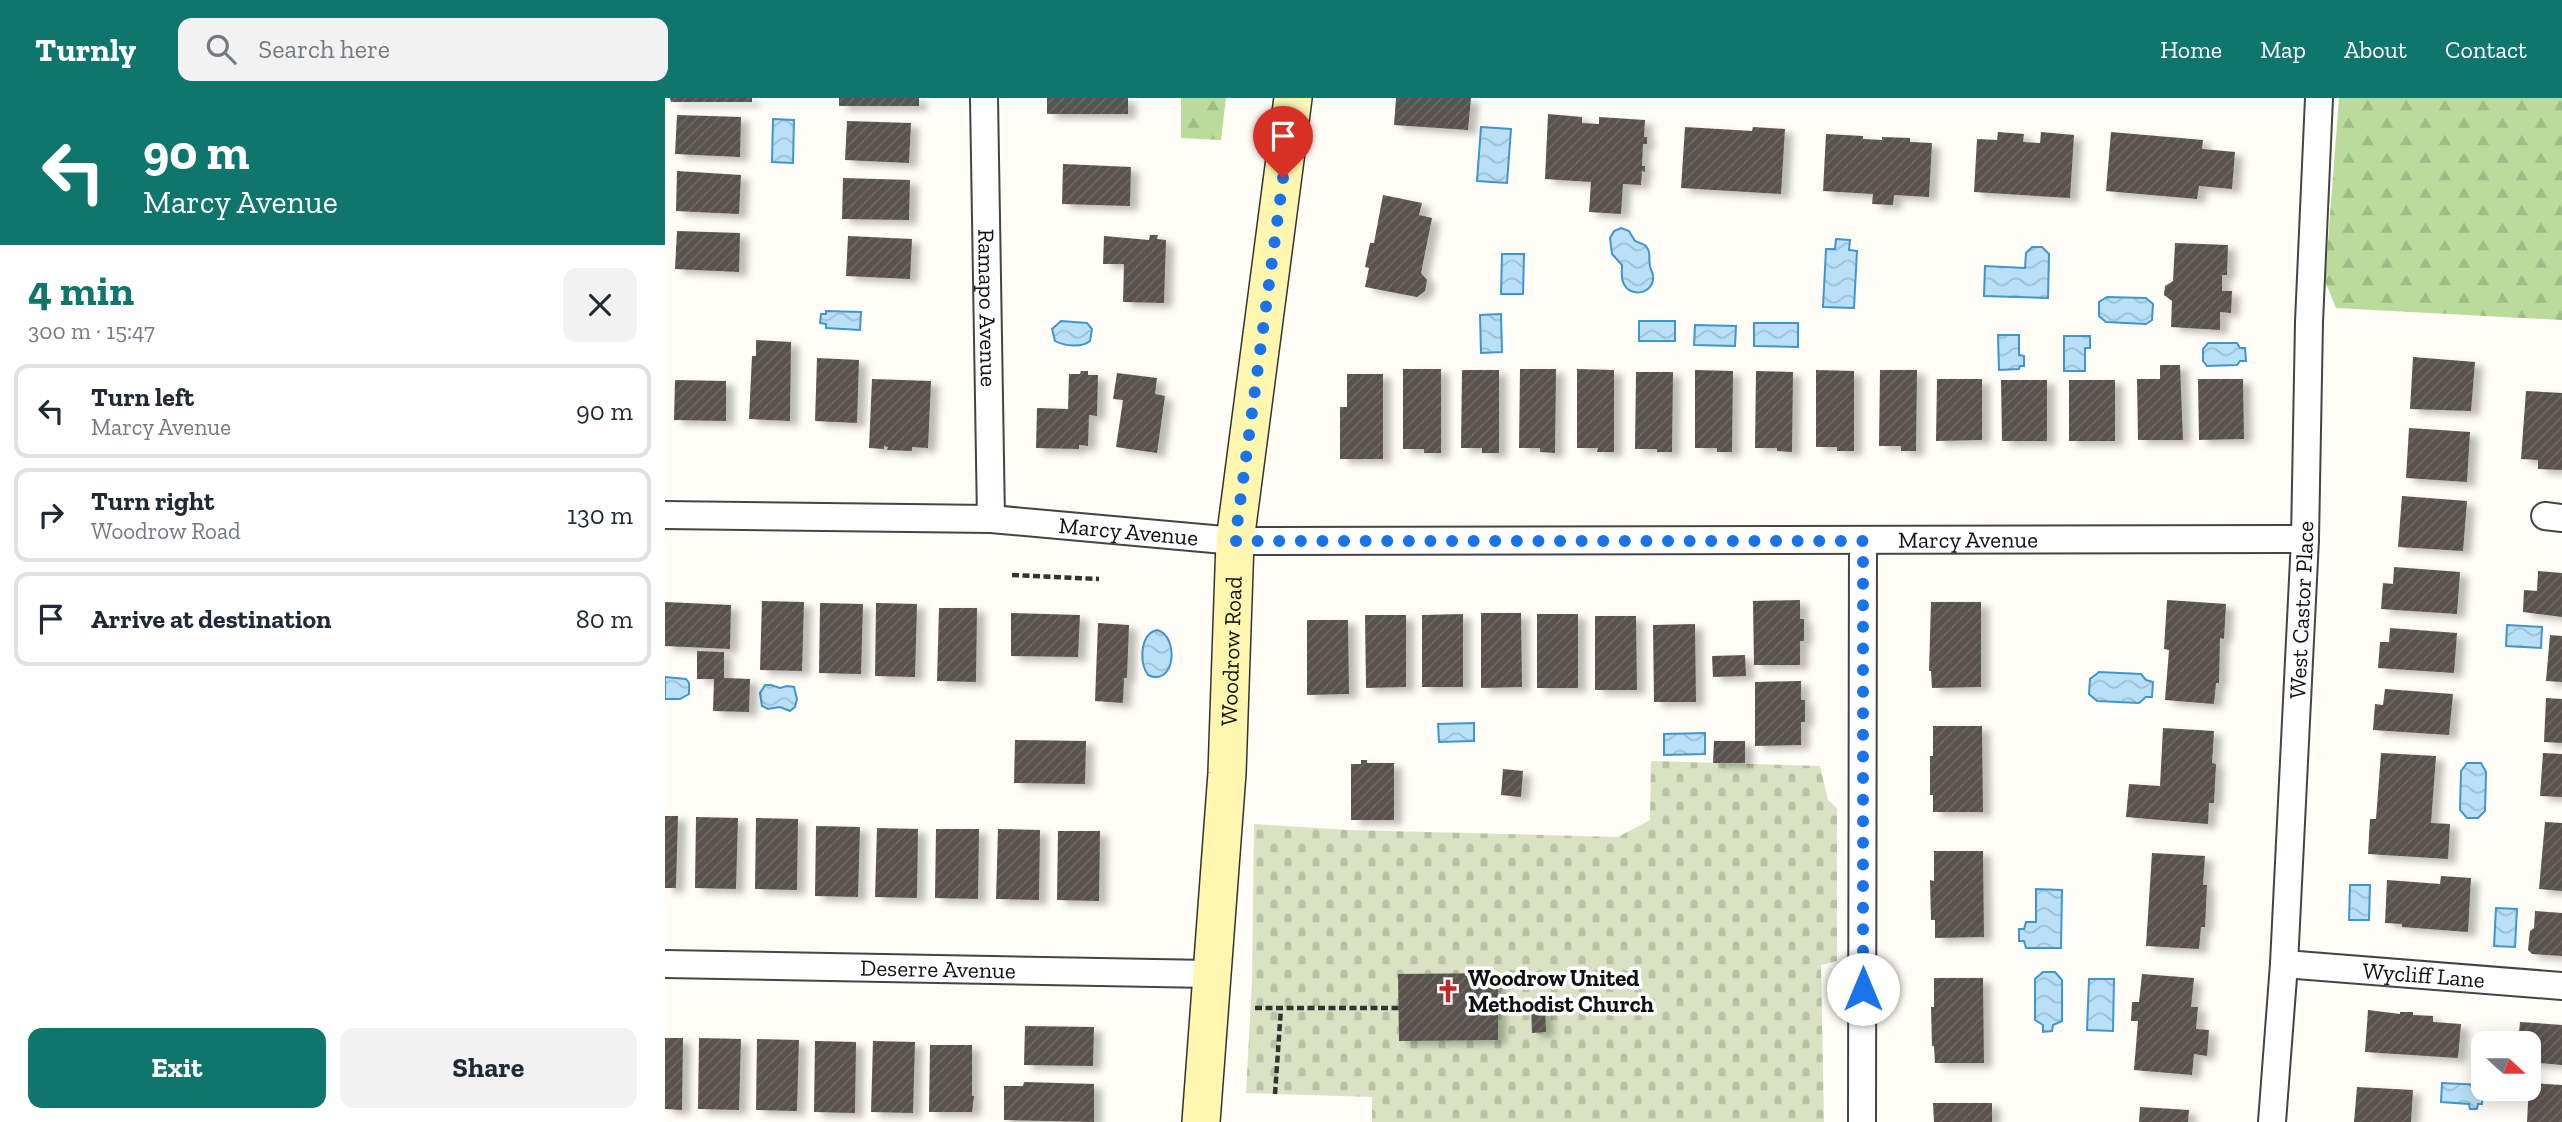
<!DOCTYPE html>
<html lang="en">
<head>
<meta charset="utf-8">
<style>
	:root { --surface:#fff; --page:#f2f2f3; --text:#1f2937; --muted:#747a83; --line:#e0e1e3; --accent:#0f766e }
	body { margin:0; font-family:"Zilla Slab",serif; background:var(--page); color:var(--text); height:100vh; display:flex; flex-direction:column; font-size:26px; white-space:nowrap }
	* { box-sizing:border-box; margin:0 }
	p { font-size:23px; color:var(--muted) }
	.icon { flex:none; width:38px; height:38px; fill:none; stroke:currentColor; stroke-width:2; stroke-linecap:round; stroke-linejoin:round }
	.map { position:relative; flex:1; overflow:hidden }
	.sheet { display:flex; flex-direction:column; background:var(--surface); width:665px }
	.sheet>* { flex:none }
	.banner { background:#0f766e; color:#fff; overflow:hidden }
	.needle { width:46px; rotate:111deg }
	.fabs { position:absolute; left:1806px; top:933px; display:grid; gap:14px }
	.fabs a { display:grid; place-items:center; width:70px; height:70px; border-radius:14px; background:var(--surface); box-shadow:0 4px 18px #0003; font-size:35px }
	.pin { position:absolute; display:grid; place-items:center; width:60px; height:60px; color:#fff; margin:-72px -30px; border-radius:50% 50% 50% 0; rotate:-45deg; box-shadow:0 0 7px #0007 }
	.pin .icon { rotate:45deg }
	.me { position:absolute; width:77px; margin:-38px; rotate:0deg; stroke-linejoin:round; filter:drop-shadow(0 0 5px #0008) }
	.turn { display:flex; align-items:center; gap:24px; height:147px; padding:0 28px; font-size:32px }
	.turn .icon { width:91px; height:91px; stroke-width:2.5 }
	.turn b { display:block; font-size:49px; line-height:60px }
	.round { display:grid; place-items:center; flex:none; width:74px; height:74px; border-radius:14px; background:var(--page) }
	.headline { display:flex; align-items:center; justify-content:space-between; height:119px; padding:0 28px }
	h1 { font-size:42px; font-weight:700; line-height:52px; color:var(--accent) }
	.primary-button { display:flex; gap:14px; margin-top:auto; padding:14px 28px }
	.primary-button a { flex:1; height:80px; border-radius:14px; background:var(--accent); color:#fff; font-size:28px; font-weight:700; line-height:80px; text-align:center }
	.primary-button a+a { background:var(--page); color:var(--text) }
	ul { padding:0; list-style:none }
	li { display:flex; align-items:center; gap:21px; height:94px; margin:0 14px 10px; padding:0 14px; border:4px solid var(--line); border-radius:14px }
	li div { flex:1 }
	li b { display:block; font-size:26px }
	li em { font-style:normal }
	header { display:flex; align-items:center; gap:42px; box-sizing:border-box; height:98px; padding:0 35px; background:var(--accent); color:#fff }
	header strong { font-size:33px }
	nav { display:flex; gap:38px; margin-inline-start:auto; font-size:24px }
	.search { width:490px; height:63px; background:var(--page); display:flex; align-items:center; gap:18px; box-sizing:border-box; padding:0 24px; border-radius:14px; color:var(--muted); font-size:26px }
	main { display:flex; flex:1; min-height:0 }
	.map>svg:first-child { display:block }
	.forest { fill:url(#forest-firs) }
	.cemetery { fill:url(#cemetery-stones) }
	.water { fill:url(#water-waves); stroke:#3f96cf; stroke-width:2 }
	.building { fill:url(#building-hatch); filter:url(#shadow) }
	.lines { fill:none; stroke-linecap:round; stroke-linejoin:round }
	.street-casing { stroke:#444; stroke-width:30 }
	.secondary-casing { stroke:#333; stroke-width:40 }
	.path { stroke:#333; stroke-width:4.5; stroke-dasharray:7 3.5; stroke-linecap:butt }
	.street { stroke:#fff; stroke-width:26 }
	.secondary { stroke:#fff6b0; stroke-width:37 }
	.route { stroke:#1a73e8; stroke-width:12; stroke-dasharray:0 21.6 }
	.labels { text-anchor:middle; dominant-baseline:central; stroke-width:7; stroke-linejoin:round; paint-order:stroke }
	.street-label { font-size:23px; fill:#111; stroke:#fff }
	.poi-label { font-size:23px; font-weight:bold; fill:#111; stroke:#fff; text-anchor:start }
</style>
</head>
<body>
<header>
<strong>Turnly</strong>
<div class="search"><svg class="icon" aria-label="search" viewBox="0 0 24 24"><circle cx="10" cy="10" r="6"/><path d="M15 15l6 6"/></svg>Search here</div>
<nav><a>Home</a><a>Map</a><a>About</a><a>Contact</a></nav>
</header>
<main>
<section class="sheet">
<div class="banner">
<div class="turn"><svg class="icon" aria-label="left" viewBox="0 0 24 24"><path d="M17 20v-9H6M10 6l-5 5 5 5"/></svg><div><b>90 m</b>Marcy Avenue</div></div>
</div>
<div class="headline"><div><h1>4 min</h1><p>300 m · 15:47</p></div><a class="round"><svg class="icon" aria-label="close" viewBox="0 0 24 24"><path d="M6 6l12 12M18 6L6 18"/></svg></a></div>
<ul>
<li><svg class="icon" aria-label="left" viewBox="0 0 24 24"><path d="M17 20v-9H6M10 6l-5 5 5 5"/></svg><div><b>Turn left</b><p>Marcy Avenue</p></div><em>90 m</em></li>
<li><svg class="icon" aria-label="right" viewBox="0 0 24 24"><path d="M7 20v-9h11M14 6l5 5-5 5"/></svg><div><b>Turn right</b><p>Woodrow Road</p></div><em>130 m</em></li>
<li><svg class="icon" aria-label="arrive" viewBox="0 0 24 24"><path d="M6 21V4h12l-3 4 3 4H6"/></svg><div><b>Arrive at destination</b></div><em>80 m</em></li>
</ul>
<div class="primary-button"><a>Exit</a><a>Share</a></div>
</section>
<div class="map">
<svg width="1897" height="1024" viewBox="0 0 1897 1024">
	<defs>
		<pattern id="forest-firs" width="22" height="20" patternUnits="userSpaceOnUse" patternTransform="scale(1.75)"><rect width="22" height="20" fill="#b9dc9c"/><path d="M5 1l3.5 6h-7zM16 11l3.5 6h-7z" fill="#9ebc85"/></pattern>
		<pattern id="cemetery-stones" width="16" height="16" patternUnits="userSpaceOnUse" patternTransform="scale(1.75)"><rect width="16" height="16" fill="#d9e3c4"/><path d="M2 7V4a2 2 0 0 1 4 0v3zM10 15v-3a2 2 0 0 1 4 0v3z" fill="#b9c2a7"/></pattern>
		<pattern id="water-waves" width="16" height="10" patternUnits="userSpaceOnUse" patternTransform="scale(1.75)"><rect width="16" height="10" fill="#b9e0f7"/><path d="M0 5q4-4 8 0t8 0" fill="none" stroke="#9ebfd3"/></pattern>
		<pattern id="building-hatch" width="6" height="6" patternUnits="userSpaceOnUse" patternTransform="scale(1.75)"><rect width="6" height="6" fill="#5a524d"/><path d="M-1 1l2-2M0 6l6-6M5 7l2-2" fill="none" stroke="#6d6662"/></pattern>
		<filter id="shadow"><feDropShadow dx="8" dy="4.5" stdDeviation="3.5" flood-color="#0004"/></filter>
	</defs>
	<rect width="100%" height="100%" fill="#fffdf5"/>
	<path class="forest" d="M516,0H561L556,42L516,40Z
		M1674,0H1897V222L1671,210L1660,183Z"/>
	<path class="cemetery" d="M986,663L1155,668L1163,702L1172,710V863L1156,867L1159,1024H707V999L581,995L587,884L589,726L684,732L953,739L985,722Z"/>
	<path class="water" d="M108,21L129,22L128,65L107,64Z
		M816,29L846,31L842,85L812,83Z
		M956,130L964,133L970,143L980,147C987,155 983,159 985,168C985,171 988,174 988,178C990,196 964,201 958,184C956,179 957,173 957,167L947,156L945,140L949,133Z
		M1171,141L1185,142L1184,152L1192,153L1189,210L1158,209L1161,151H1170Z
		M1367,149H1377L1384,156L1383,200L1319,198L1320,168L1360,170L1361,155Z
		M837,156H859L858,196H836Z
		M1442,199L1481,200L1488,206L1487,222L1481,226L1441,224L1434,218V204Z
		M161,213L196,214L195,232L161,230V226L155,225L156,216H161Z
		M836,216L837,254L816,255L815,217Z
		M396,223L422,225L427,231L425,243C417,250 399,248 390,243L387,231Z
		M974,223H1010V243H974Z
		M1089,225H1133V249L1089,248Z
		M1030,227L1071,228L1070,248L1029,247Z
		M1333,237H1354V257L1359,258V268H1355L1354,271L1334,272Z
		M1399,238H1425V250H1420V273H1399Z
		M1543,245H1572L1575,250H1580L1581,263H1575L1572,267L1542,268L1538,263V251Z
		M1842,527L1877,529L1876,550L1841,548Z
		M492,532C515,538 510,590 483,577C474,564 475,536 492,532Z
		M1434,574L1476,576L1481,582L1488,584L1487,599H1481L1474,605L1432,603L1424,596L1425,581Z
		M0,579L21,581L24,585V596L15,601H0Z
		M100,587H106L115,590L122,588L129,589L132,601L130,609L125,613L115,609L103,611L97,608L95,595Z
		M809,625V643L774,644L773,626Z
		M1040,635V656L999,657V636Z
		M1802,665H1816L1821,674L1820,713L1813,720H1802L1795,712L1796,673Z
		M1685,787H1705L1704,822H1684Z
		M1371,791L1397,792L1396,850H1361L1359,843H1354V831H1359L1361,824H1371Z
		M1831,810L1852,811L1850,849L1829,848Z
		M1378,874H1390L1397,882V923L1388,927L1387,933L1378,934V927L1370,922V881Z
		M1424,881H1449L1448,933L1422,932Z
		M1777,985L1818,987L1817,1006H1813L1812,1011H1805L1804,1006L1776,1004Z"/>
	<path class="building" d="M5,0H87V4H6Z
		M174,0H254V8H174Z
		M382,0H463V16H382Z
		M731,0H806L803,32L729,27Z
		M883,16L917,19V25L934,26V19L980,22L979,39H982V46H978L977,68H980V74L977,73L976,87L958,86L956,116L924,114L926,84L880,81Z
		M12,17L76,19L75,59L10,56Z
		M182,23L246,25L244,65L180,62Z
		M1020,29L1087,33L1088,29L1120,31L1116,96L1016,90Z
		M1333,34L1359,36L1358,44L1375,45L1376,34L1409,37L1405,100L1309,94L1312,41L1332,42Z
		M1446,34L1538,42L1537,51L1570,54L1567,91L1534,88L1532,101L1441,93Z
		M1161,36L1198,38V41L1217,42V39L1245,40V44L1267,45L1264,99L1229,97L1228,107L1207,106L1208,96L1158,93Z
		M398,66L466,69L465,108L397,106Z
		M12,73L76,77L74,116L11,113Z
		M178,80L245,82L244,122L177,121Z
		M718,97L757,105L754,117L767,120L756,175L762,182L760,193L752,199L700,189L704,170L700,169L705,145H709Z
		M12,133L75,135L74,174L10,171Z
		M485,137H493L492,141L501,142L499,205L458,204L459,166H438L439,138L484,142Z
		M183,138L247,141L245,181L181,178Z
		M1510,145L1563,147L1562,177H1557V193H1567L1566,215L1555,214V232L1506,229L1507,203L1499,197L1500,188L1508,183Z
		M91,242L126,244L125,323L84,321L87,258H91Z
		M1748,259L1810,264L1806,313L1745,311Z
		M152,260L194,262L192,325L150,323Z
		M1495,267H1515L1518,342H1473L1472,281H1495Z
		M738,271H776V355H759V351H738Z
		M855,271H891L890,355L875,354V350H854Z
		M912,271L949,272V354H932L933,350H912Z
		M797,272H834V355H817V350H796Z
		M1030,272L1068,273L1067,354H1052V350H1030Z
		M1151,272L1189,273V353H1172V349H1151Z
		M1215,272H1252L1251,353H1236V348H1214Z
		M416,273H423V277H433L432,318L424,317L423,348L414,347V351L371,350L372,310L403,311L404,276H415Z
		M1091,273L1128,274L1127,354L1112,353V350H1090Z
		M971,274H1008L1007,354H992V351H970Z
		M452,275L492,280L490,296L500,298L492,355L451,349L458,302L448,301Z
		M682,276H718V361H675V309H682Z
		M207,281L266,283L263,350L247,349V353L222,352L223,349L219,348V351L204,350Z
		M1272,281H1317V342L1271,343Z
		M1533,281H1578L1579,341L1534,342Z
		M10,282L61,283V323L9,322Z
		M1336,282H1382V343H1337Z
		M1404,282H1450V343H1404Z
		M1861,293L1897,295V372L1873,371V362L1856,361Z
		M1744,330L1805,334L1802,384L1741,380Z
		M1737,398L1802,403L1798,453L1733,449Z
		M1729,469L1795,474L1792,516L1716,511L1718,485L1728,486Z
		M1873,473L1897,475V519L1858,514L1859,492L1872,493Z
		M1135,502V521H1139V543H1135V567H1089L1088,503Z
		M1502,502L1561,506L1559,541L1555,540L1554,585H1551L1549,606L1500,602L1504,552L1499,551Z
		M97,503L139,504L137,573L95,572Z
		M0,504L66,507L65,551L0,548Z
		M1266,504H1316V589L1267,590L1266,573H1264Z
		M155,505L198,506L196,576L154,575Z
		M211,505L252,506L250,579L210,578Z
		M274,510H312L311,584L272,583Z
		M346,515L415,517L413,559L346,558Z
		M816,515H856L857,589L816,590Z
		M798,516V589H757V517Z
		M872,516H913V590H872Z
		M700,517H741V589L701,590Z
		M930,518H971L972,592H930Z
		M642,522H683L684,596L642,597Z
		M433,525L464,527L462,580H459L458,605L430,603Z
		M1030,526L1031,604H989L988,527Z
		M1725,530L1792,535L1789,575L1713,570L1715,544H1724Z
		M1885,537L1897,538V584L1881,583Z
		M32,553L59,554V580L85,581L84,614L48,613L49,581H32Z
		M1080,557L1081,578L1048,579L1047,558Z
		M1136,583V602H1140V624H1136V647L1090,648V584Z
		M1720,591L1788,596L1784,637L1708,632L1710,606L1718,607Z
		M1881,600L1897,601V645L1879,644Z
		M1268,628H1317L1318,714H1268V697H1265V658H1268Z
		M1498,630L1549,633L1547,665L1551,666L1549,705H1544L1543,726L1461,719L1464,686L1495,688Z
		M350,642L421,643L420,686L349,685Z
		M1049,643H1080V665H1048Z
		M1716,655L1771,658L1766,725L1785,726L1783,761L1703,756L1705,721H1711Z
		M1878,655L1897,656V699L1875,698Z
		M696,662H702V665H729V722H686V666H696Z
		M838,671L858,673L856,699L836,697Z
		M0,718H13L11,790H0Z
		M31,719L73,720L71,791L30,790Z
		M91,720L133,721L132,792L90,791Z
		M1880,724L1897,725V793L1874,791Z
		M151,728L195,729L193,799L150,798Z
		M212,730L253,731L252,800L210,799Z
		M271,731H314L313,801L270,800Z
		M333,731L375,732L374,802L331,801Z
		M393,733H435L434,803L392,802Z
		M1269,753H1318L1319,839L1270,840V822H1266L1265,782L1269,783Z
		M1487,755L1540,758L1538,787H1542L1540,829H1536L1534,851L1481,848Z
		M1776,778L1806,780L1803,834L1737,829V826L1720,825L1722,782L1775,786Z
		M1870,813L1897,815V858L1867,856L1863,852L1865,833L1869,830Z
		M833,875V942L734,943L733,876Z
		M1477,876L1529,880L1526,909H1533L1531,931L1544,932L1542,958L1529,956L1527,977L1469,972L1473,923H1466L1467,904H1474Z
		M1269,880H1318L1319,965H1270L1269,948H1267L1266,909H1269Z
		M866,908H880L881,934L867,935Z
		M1703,912L1735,916V914H1748V917L1768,918V924L1796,926L1793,960L1700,954Z
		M1855,924L1897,927V967L1864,964V945H1853Z
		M360,928L429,929L428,968L359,967Z
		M0,940H18L17,1012L0,1011Z
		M34,940L76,941L74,1012L33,1011Z
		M92,941L134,942L132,1013L91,1012Z
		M150,943L191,944L190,1015L149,1014Z
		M208,943L250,944L248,1015L206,1014Z
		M265,947H307V998H309L307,1014H264Z
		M359,984L429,986V1024L339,1022V988H358Z
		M1864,985L1897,987V1024H1862Z
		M1692,989L1748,992L1746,1024H1689Z
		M1268,1005H1327V1024H1269Z
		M1475,1009L1524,1012L1523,1024H1474Z"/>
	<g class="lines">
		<g class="street-casing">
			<g id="street">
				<path id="s1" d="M319,0L326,421"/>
				<path id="s2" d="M0,417L326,421L570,443L1640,441"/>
				<path d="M1880,418L1897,420"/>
				<path id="s3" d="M0,866L545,876"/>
				<path id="s4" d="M1619,866L1897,888"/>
				<path d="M1197,1024L1198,443"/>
				<path id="s5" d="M1607,1024L1619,866L1640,441L1644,224L1654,0"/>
			</g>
		</g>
		<g class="secondary-casing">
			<g id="secondary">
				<path id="s6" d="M536,1024L562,675L570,443L628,0"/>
			</g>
		</g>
		<path class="path" d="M347,477L434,481
			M590,910H734
			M610,996L616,910"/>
		<use href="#street" class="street"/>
		<use href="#secondary" class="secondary"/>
	</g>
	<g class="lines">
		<path class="route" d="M618,80L570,443H1198V891"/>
	</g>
	<defs>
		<g id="church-bare" transform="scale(1.89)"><path d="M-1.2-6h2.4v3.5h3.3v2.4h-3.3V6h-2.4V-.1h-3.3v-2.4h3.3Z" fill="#c4262e" stroke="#fff" stroke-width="2.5" paint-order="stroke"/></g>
	</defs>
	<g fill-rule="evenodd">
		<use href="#church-bare" x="783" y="893"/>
	</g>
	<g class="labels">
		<g class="street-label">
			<text stroke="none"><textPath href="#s1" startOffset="210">Ramapo Avenue</textPath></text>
			<text stroke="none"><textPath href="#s2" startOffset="464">Marcy Avenue</textPath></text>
			<text stroke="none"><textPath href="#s2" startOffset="1304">Marcy Avenue</textPath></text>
			<text stroke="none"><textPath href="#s5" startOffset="513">West Castor Place</textPath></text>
			<text stroke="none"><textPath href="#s6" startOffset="472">Woodrow Road</textPath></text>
			<text stroke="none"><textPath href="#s3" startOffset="273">Deserre Avenue</textPath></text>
			<text stroke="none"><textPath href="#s4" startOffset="140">Wycliff Lane</textPath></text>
		</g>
		<g class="poi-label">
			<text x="803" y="880">Woodrow United<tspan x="803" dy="26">Methodist Church</tspan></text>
		</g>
	</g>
</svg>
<div class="fabs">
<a><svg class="needle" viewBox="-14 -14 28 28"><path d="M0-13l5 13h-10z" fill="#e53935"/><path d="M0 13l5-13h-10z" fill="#747a83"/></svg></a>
</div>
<div class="pin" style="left:618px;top:80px;background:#d93025"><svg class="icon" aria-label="arrive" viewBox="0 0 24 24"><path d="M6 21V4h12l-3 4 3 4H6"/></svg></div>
<svg class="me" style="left:1198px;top:891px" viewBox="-20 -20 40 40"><circle r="19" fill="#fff"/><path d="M0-13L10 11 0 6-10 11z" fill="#1a73e8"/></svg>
</div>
</main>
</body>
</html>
